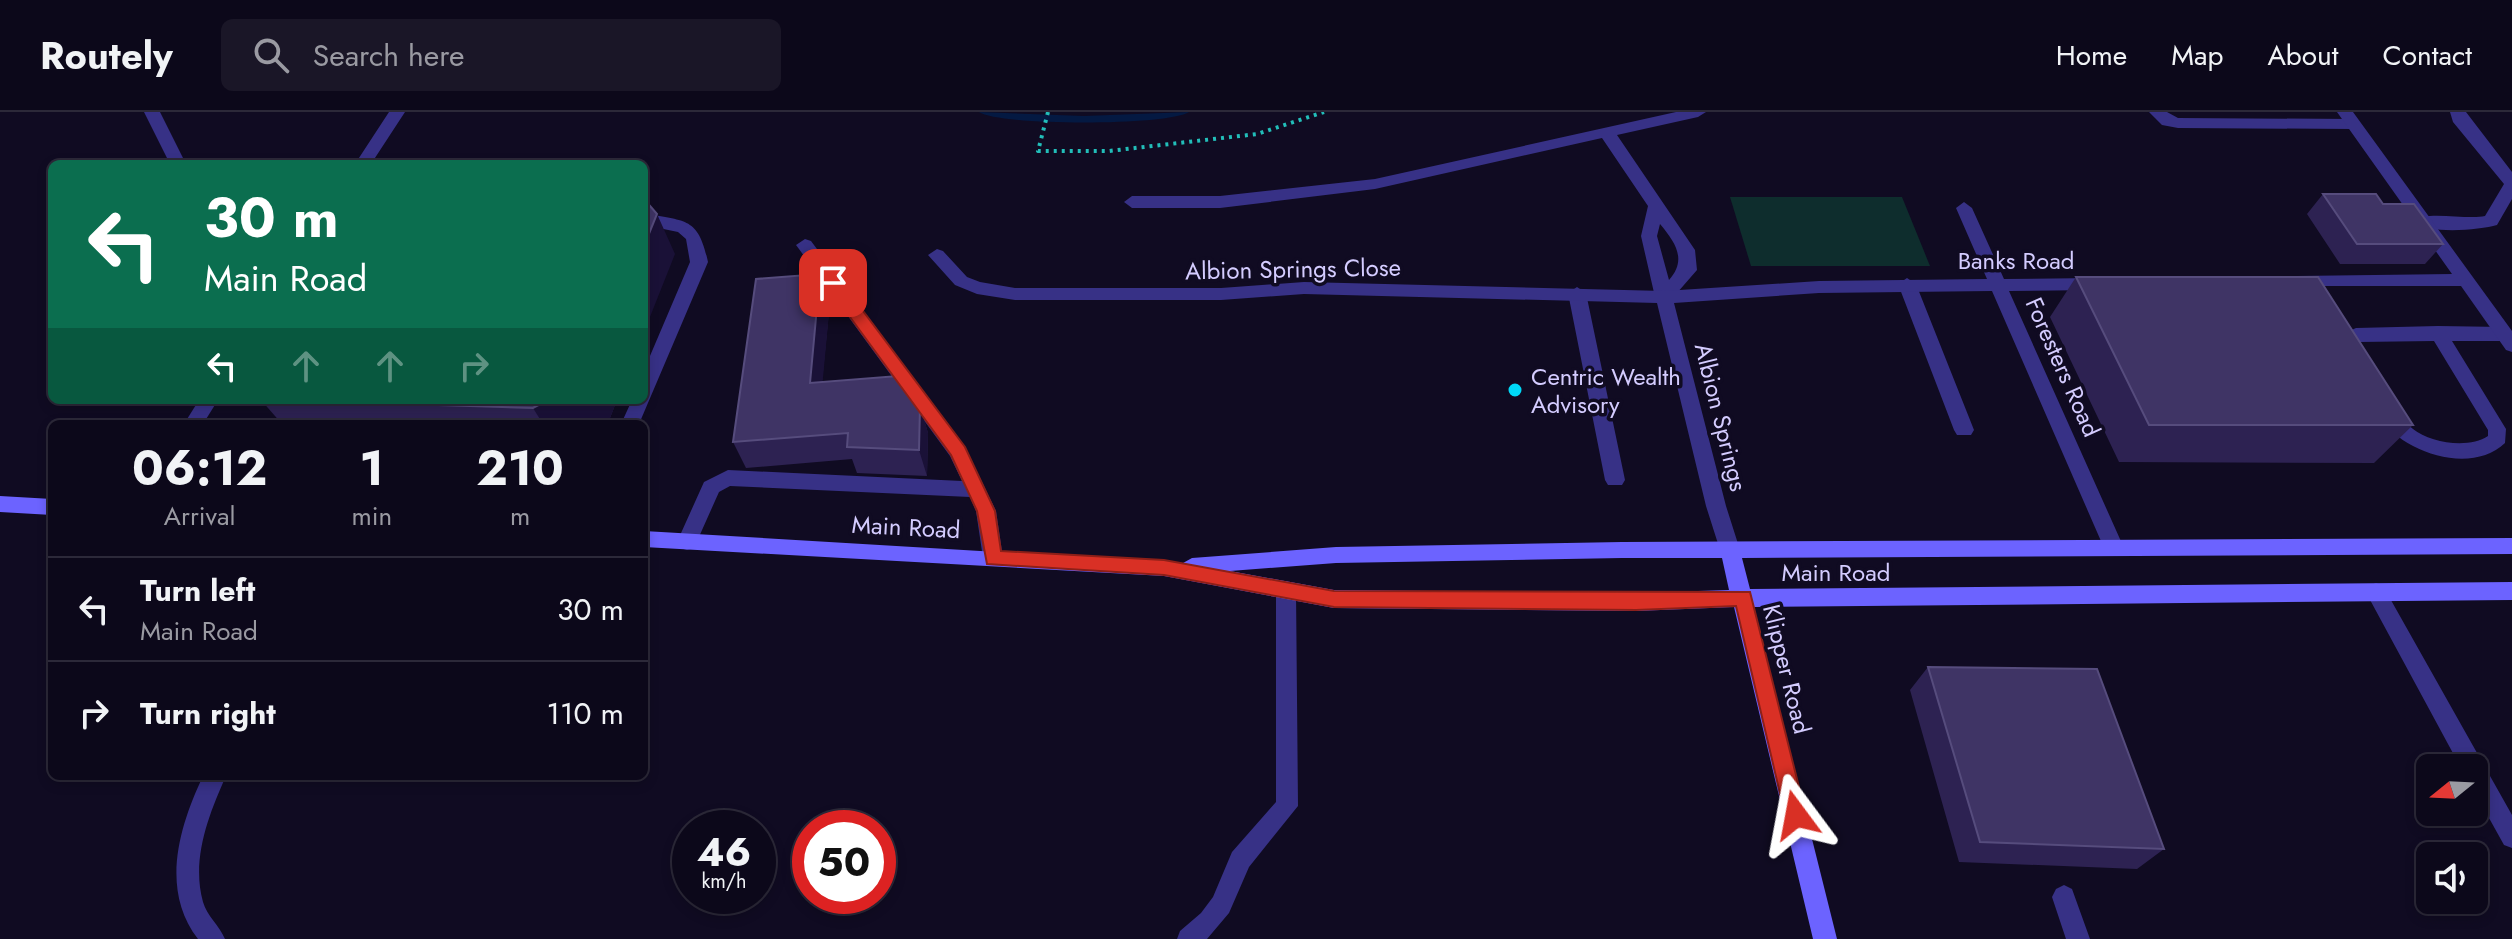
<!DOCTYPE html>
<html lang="en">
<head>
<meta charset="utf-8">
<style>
	:root { --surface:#0c081a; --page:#1a1627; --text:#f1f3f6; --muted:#9a9aa2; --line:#2c2939 }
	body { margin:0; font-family:Jost,sans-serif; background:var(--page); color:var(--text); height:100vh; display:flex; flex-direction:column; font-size:30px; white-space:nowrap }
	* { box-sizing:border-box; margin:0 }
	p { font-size:26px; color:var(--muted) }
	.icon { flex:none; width:44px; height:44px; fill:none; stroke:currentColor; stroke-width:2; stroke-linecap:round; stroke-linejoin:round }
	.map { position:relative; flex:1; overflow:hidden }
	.panel { position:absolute; left:48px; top:308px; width:600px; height:360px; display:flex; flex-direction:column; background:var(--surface); border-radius:12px; box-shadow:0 4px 12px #0003,0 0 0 2px var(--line) }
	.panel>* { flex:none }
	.top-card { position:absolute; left:48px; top:48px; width:600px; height:244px; border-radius:12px; box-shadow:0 4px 12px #0003,0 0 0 2px var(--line); background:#0b6e4f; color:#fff; overflow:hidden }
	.needle { width:52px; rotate:252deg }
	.controls { position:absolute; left:2416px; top:642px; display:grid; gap:16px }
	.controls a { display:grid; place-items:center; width:72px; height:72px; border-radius:12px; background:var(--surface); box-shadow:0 4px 12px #0003,0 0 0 2px var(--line); font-size:40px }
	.speed { position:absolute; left:672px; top:698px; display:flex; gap:16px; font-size:40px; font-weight:700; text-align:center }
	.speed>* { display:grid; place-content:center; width:104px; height:104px; border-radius:50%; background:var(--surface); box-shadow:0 4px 12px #0003,0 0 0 2px var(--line); line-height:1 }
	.speed small { font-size:20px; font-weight:400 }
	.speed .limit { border:12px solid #d22; background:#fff; color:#111 }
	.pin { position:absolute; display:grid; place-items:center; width:68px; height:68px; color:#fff; margin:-34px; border-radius:16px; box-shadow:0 4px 12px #0006 }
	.me { position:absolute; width:88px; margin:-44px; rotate:347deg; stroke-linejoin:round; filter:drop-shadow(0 0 6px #0008) }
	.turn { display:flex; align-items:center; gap:28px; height:168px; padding:0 24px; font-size:36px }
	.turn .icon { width:104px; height:104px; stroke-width:2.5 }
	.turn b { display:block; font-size:56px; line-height:68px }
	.lanes { display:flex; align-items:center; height:76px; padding:0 24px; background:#0003; justify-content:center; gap:40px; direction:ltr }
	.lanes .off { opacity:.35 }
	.eta { display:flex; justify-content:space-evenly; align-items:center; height:136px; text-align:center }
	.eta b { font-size:48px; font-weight:700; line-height:56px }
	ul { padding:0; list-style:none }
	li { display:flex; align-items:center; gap:24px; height:104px; padding:0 24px; border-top:2px solid var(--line) }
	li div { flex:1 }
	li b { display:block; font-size:30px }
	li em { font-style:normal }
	header { display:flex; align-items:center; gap:48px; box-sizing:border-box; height:112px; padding:0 40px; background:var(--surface); border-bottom:2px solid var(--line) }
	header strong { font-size:38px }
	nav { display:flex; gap:44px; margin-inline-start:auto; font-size:28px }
	.search { width:560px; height:72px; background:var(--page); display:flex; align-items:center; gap:20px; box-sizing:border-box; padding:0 28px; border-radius:12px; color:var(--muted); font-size:30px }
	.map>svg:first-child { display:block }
	.green { fill:#0e2d2d }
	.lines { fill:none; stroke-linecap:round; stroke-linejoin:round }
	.stream { fill:#041942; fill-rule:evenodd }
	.path { stroke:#22beb9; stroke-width:4; stroke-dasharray:3 5; stroke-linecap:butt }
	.lane { fill:#373186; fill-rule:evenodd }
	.street { fill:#373186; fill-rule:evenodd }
	.secondary { fill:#6c63ff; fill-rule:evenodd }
	.wall { fill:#2d2252 }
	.shaded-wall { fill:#1a1137 }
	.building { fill:#3f3465; stroke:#564c7d; stroke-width:2 }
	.route { fill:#d93025; stroke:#8d1f18; stroke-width:2 }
	.poi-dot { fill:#00d8f7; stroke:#100b22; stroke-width:3 }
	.labels { text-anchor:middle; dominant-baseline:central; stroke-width:7; stroke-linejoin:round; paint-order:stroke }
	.street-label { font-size:24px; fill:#d4ccff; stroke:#100b22 }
	.poi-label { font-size:24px; fill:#d4ccff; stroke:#100b22; text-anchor:start }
</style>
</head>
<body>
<header>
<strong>Routely</strong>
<div class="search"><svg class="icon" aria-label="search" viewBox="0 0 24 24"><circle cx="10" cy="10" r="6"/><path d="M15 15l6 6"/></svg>Search here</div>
<nav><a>Home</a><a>Map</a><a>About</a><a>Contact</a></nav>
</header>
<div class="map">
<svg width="2512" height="827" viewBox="0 0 2512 827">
	<rect width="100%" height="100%" fill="#100b22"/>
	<path class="green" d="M1730,85H1902L1930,154H1751Z"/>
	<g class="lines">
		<path class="stream" d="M979,0L1084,4L1189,0C1168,14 999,14 979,0Z"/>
		<path class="path" d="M1048,0L1038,39H1109L1257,22L1324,0"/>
		<path class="lane" d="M1676,0H1706L1698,5L1617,23L1695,138L1697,158L1670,189L1664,191L1655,185L1641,124L1648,94L1602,26L1375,77L1220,96H1132L1124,90L1132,84H1220L1375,67ZM1660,112C1676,131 1687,148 1669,168L1657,124Z
			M2149,0H2167L2178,6L2353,7L2361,12L2353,17L2178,16L2162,13Z
			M2450,0H2466L2512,60V87L2497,113C2479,118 2427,123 2414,109C2424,98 2467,108 2485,104L2504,72L2453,10Z
			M644,101C686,110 698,104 708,150L639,312H621L632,288H644V258L690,150L686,127L678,120L644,113Z
			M805,127L811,129L965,335L996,399L1003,446L1000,452L993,454L986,452L983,446L976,399L970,385L730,374L719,380L694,436L687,438L680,436L677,430L704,370L728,358L962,369L950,344L799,137L796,133Z
			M1907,166L1916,172L1974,318L1971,323H1957L1954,318L1898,172Z
			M1577,175L1586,181L1625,368L1622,373H1608L1605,368L1568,181Z
			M2438,214L2504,215L2512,220L2510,227L2504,229H2452L2506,317L2505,331C2471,364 2399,340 2379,303L2388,296C2399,299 2404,310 2413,317C2430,331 2469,337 2488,324V318L2434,229L2359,230L2353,232L2351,245L2345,247L2336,240L2338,224L2356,216Z
			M1286,469L1293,472L1296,478L1298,694L1249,755L1229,801L1207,827H1177L1180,819L1201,801L1213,785L1232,740L1276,690V478L1279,472Z
			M2376,471L2383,474L2512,703V736L2504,733L2474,679V656H2461L2369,486L2366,480L2369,474Z
			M203,664H226C209,702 191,747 203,790C207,804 219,813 225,827H198C160,778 179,715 203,664Z
			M2064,773L2072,777L2090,827H2066L2052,785L2056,777Z"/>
		<path class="street" d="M144,0H160L186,52H170Z
			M389,0H405L371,52H355Z
			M2337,0H2353L2512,219V240L2506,238L2461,174H2290L2287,170L2296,164L2452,162Z
			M1964,90L1972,96L2004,167L2096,166L2105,172L2096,178L2009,179L2124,436L2121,442L2114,444L2107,442L2104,436L1992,179L1819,181L1674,191L1726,394L1740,438L1737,444L1730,446L1723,444L1720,438L1706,394L1657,191L1304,182L1221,188H1015L977,182L955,173L928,143L937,137L943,139L967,165L980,170L1015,176H1221L1304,170L1664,179L1819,169L1987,167L1956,96Z
			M199,288H218L203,312H184Z"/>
		<path class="secondary" d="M0,384L52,387V403L0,400Z
			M644,419L1183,451L1192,446L1336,435L1622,430L2512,426V442L1742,446L1750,477L2512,470V488L1754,495L1837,827H1813L1734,495L1636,499L1334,496L1164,464L644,435ZM1622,446H1722L1729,478L1636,481L1334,478L1230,459L1336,451Z"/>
	</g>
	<path class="wall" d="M2323,82L2443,132L2425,152H2340L2307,102Z
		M2076,165L2413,313L2374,351L2119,350L2050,205Z
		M830,190L822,270L920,294L928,321L927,364L857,361L852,347L746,356L733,330Z
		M261,288H617L610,306L598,312H282Z
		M1928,555L2164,737L2137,757L1959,750L1910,578Z"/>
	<path class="shaded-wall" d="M657,102L675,142L644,220V134Z
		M820,162L830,190L820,298L810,271Z
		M548,288H617L610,306L598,312H543L533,296Z
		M920,294L928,321L927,364L919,338Z"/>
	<path class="building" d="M2323,82H2376L2383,92H2414L2443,132H2357Z
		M644,87L657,102L644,134Z
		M820,162L810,271L898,264L920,294L919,338L847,335L848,321L733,330L756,167Z
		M2076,165H2318L2413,313H2149Z
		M278,288H548L533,296Z
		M1928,555L2097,557L2164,737L1980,730Z"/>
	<path class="route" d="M833,166L839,167L965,335L995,399L1001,439L1164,448L1334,479L1750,480L1806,703L1803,709L1796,712L1788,709L1785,703L1736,494L1636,498L1334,495L1164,463L987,452L977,399L951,343L828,175V167Z"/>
	<circle class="poi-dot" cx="1515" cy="278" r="8"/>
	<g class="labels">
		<g class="street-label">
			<text x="2016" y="148">Banks Road</text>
			<text transform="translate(1293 157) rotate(-1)">Albion Springs Close</text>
			<text transform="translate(2063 255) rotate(66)">Foresters Road</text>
			<text transform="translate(1721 305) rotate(76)">Albion Springs</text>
			<text transform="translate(906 415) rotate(3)">Main Road</text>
			<text x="1836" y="460">Main Road</text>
			<text transform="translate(1787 557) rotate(76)">Klipper Road</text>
		</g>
		<g class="poi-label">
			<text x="1531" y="264">Centric Wealth<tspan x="1531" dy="28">Advisory</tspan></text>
		</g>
	</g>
</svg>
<div class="controls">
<a><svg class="needle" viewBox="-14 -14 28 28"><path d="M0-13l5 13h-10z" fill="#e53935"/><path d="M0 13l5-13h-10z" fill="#9a9aa2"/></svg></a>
<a><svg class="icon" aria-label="sound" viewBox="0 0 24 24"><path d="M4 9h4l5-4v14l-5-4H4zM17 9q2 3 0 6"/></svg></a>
</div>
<div class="speed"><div>46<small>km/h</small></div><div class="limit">50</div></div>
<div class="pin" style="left:833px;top:171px;background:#d93025"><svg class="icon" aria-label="arrive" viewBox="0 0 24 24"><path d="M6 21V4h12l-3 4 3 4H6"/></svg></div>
<svg class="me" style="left:1796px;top:703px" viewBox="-20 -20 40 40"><path d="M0-17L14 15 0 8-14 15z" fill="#d93025" stroke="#fff" stroke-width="4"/></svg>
<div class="top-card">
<div class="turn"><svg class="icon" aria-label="left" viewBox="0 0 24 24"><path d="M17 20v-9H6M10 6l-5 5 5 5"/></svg><div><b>30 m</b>Main Road</div></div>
<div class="lanes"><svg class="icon" aria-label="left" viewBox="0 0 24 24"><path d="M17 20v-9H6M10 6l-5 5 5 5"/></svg><svg class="icon off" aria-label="ahead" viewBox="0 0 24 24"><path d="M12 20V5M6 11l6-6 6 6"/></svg><svg class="icon off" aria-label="ahead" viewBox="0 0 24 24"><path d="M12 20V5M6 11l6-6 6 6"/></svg><svg class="icon off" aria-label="right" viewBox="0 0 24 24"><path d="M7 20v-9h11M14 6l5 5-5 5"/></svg></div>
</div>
<section class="panel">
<div class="eta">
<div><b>06:12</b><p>Arrival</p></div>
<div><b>1</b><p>min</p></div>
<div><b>210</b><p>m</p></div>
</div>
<ul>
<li><svg class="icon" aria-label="left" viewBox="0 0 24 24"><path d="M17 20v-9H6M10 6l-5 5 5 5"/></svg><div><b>Turn left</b><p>Main Road</p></div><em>30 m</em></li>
<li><svg class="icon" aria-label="right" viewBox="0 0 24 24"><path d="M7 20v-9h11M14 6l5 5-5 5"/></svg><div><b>Turn right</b></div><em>110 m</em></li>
</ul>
</section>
</div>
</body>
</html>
